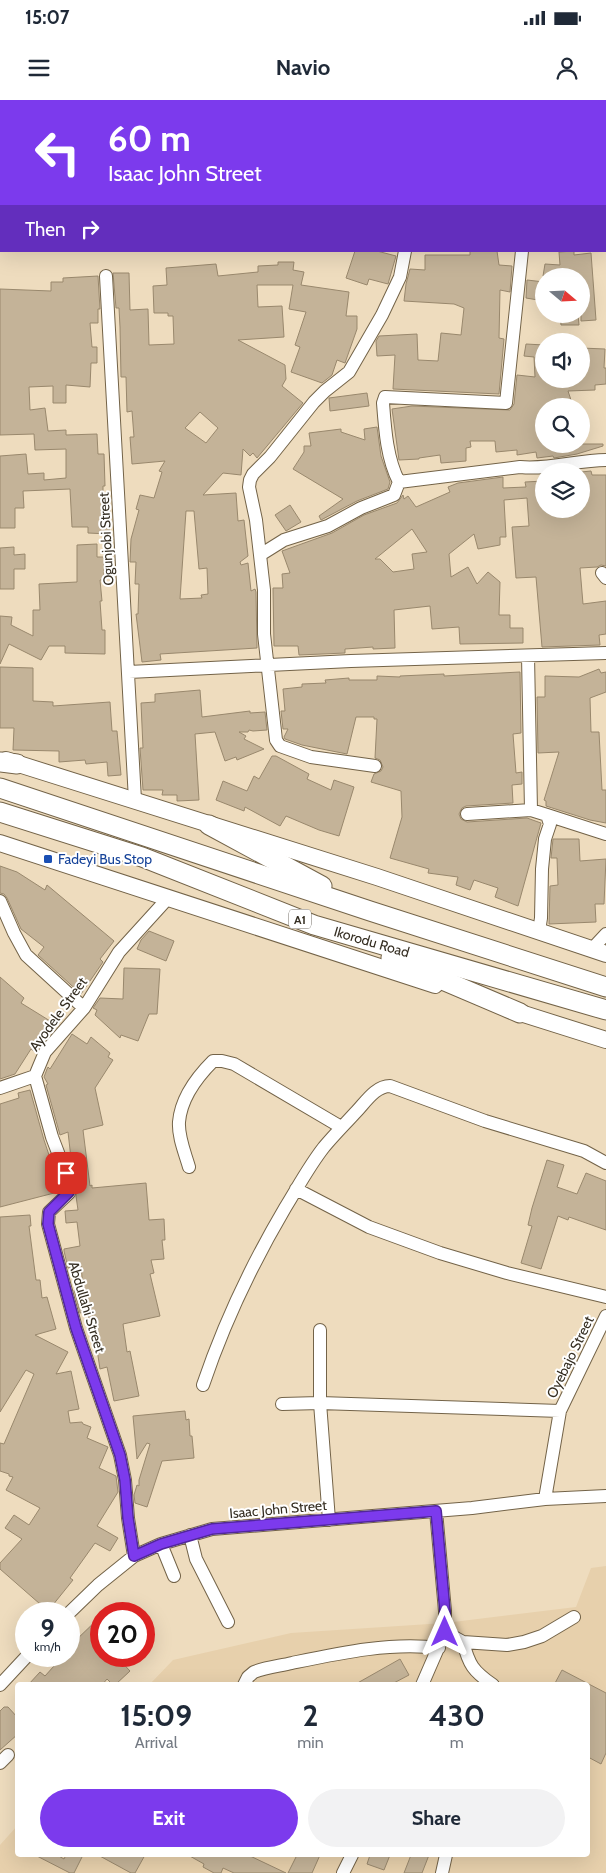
<!DOCTYPE html>
<html lang="en">
<head>
<meta charset="utf-8">
<style>
	:root { --surface:#fff; --page:#f2f2f3; --text:#1f2937; --muted:#747a83; --accent:#7c3aed }
	body { margin:0; font-family:Cabin,sans-serif; background:var(--page); color:var(--text); height:100vh; display:flex; flex-direction:column; font-size:19px; white-space:nowrap }
	* { box-sizing:border-box; margin:0 }
	p { font-size:16px; color:var(--muted) }
	.icon { flex:none; width:28px; height:28px; fill:none; stroke:currentColor; stroke-width:2; stroke-linecap:round; stroke-linejoin:round }
	.map { position:relative; flex:1; overflow:hidden }
	.side { position:absolute; left:15px; top:1582px; width:575px; height:175px; display:flex; flex-direction:column; background:var(--surface); border-radius:5px; box-shadow:0 5px 20px #0002 }
	.side>* { flex:none }
	.top-card { position:absolute; left:0px; top:0px; width:606px; height:152px; box-shadow:0 5px 20px #0002; background:#7c3aed; color:#fff; overflow:hidden }
	.needle { width:32px; rotate:109deg }
	.buttons { position:absolute; left:535px; top:168px; display:grid; gap:10px }
	.buttons a { display:grid; place-items:center; width:55px; height:55px; border-radius:50%; background:var(--surface); box-shadow:0 5px 20px #0002; font-size:25px }
	.speed { position:absolute; left:15px; top:1502px; display:flex; gap:10px; font-size:25px; font-weight:700; text-align:center }
	.speed>* { display:grid; place-content:center; width:65px; height:65px; border-radius:50%; background:var(--surface); box-shadow:0 5px 20px #0002; line-height:1 }
	.speed small { font-size:12px; font-weight:400 }
	.speed .limit { border:8px solid #d22; background:#fff; color:#111 }
	.pin { position:absolute; display:grid; place-items:center; width:42px; height:42px; color:#fff; margin:-21px; border-radius:10px; box-shadow:0 2px 8px #0006 }
	.me { position:absolute; width:55px; margin:-28px; rotate:0deg; stroke-linejoin:round; filter:drop-shadow(0 0 4px #0008) }
	.turn { display:flex; align-items:center; gap:18px; height:105px; padding:0 25px; font-size:22px }
	.turn .icon { width:65px; height:65px; stroke-width:2.5 }
	.turn b { display:block; font-size:35px; line-height:42px }
	.then { display:flex; align-items:center; height:48px; padding:0 25px; background:#0003; gap:10px; font-size:19px }
	.eta { display:flex; justify-content:space-evenly; align-items:center; height:85px; text-align:center }
	.eta b { font-size:30px; font-weight:800; line-height:35px }
	.cta { display:flex; gap:10px; margin-top:auto; padding:10px 25px }
	.cta a { flex:1; height:58px; border-radius:30px; background:var(--accent); color:#fff; font-size:20px; font-weight:800; line-height:58px; text-align:center }
	.cta a+a { background:var(--page); color:var(--text) }
	.status { display:flex; justify-content:space-between; align-items:center; height:35px; padding:0 25px; background:var(--surface); direction:ltr }
	.status svg { height:14px; fill:currentColor }
	header { display:flex; justify-content:space-between; align-items:center; height:65px; padding:0 25px; background:var(--surface); font-size:22px; font-weight:800 }
	.map>svg:first-child { display:block }
	.built { fill:#e7d0ac }
	.building { fill:#c4b398; stroke:#99886d; fill-rule:evenodd }
	.lines { fill:none; stroke-linecap:round; stroke-linejoin:round }
	.minor-casing { stroke:#736348; stroke-width:14 }
	.major-casing { stroke:#736348; stroke-width:18 }
	.highway-casing { stroke:#736348; stroke-width:21 }
	.minor { stroke:#fff; stroke-width:12 }
	.major { stroke:#fff; stroke-width:16 }
	.highway { stroke:#fff; stroke-width:19 }
	.rail { stroke:#5e5545; stroke-width:4; stroke-dasharray:6 6; stroke-linecap:butt }
	.route-casing { stroke:#51269a; stroke-width:12 }
	.route { stroke:#7c3aed; stroke-width:9 }
	.transit-dot { fill:#1a4fb4; stroke:#fff; stroke-width:2 }
	.labels { text-anchor:middle; dominant-baseline:central; stroke-width:4; stroke-linejoin:round; paint-order:stroke }
	.shield { fill:#fff; stroke:#726d64; stroke-width:1 }
	.shield-label { font-size:12px; font-weight:bold; fill:#352e22 }
	.street-label { font-size:14px; fill:#352e22; stroke:#fff }
	.transit-label { font-size:14px; fill:#164399; stroke:#fff; text-anchor:start }
</style>
</head>
<body>
<div class="status"><b>15:07</b><svg viewBox="0 0 49 12"><path d="M0 12V9h3v3zM5 12V6h3v6zM10 12V3h3v9zM15 12V0h3v12zM26 1h20v11H26zM47 4h2v5h-2z"/></svg></div>
<header><svg class="icon" aria-label="menu" viewBox="0 0 24 24"><path d="M4 6h16M4 12h16M4 18h16"/></svg>Navio<svg class="icon" aria-label="person" viewBox="0 0 24 24"><circle cx="12" cy="8" r="4"/><path d="M4 21q1-7 8-7t8 7"/></svg></header>
<div class="map">
<svg width="606" height="1773" viewBox="0 0 606 1773">
	<rect width="100%" height="100%" fill="#eedcbe"/>
	<path class="built" d="M606,1466V1773H0V1745L17,1726L18,1755H588V1585H149L173,1560L291,1533L445,1523L576,1507L591,1468Z"/>
	<path class="building" d="M355,151H377L396,156L388,184L369,179L367,185L346,178Z
		M470,151H497L499,165L512,166L510,192L500,190L499,238L504,239L499,294L393,289L395,255L377,256L376,241L379,236L417,234L418,260L438,261L441,233L461,235L464,208L454,204L404,201L406,184L410,169L425,170V155H470Z
		M574,151V155L591,153L596,220L581,221V176H543L545,164L560,165L559,152Z
		M278,162H294L293,170L304,172L301,185L349,192L346,216H357V229L345,263L337,260L332,275L322,283L291,272L300,247L295,245L306,212L289,209L293,185H257L258,207L282,206L284,237L238,240L285,265L286,279L282,286L303,303L257,358L253,353L250,356L243,349L241,375L223,373L203,395L236,393L238,421L244,420L248,456L240,462L241,465L248,463L251,491L255,489L256,492L257,548L160,554L161,560L142,562L136,514H138L139,484H135L136,462H130L131,439L139,410L136,409L140,395L154,398L162,372L159,371L165,361L132,364L130,337H134L132,311L127,312L126,277H121L120,227L119,208H116L113,173H129L130,210L148,209L149,245L174,244L173,216H168V213H154L153,186L167,185L166,168L216,164L218,176L258,172V166L278,165ZM200,312L218,328L206,343L185,328ZM186,411H194L199,469L207,468L208,494L201,495L202,498L180,499Z
		M98,176L100,209H98V223H90L92,247H97V263H91L90,287L66,285V303H53V286L29,287L30,310L45,308L48,331L66,330V335L97,334L98,354H104L105,386H103V409H110L109,434L88,433V427H72L70,389L23,391L24,408H15V428H0V356L26,354L28,374L44,373V380L66,378V349L35,350L34,334L0,335V189L51,191V182H63V178Z
		M527,180L544,182V201L526,198Z
		M560,214H578L579,225H561Z
		M526,244L544,245V279H581V248L605,249L604,268H606V284L595,285V290L568,291L573,306H544V344H603V346L577,354L554,358L553,356L537,358L536,352L517,355V350L496,352L495,341H470L471,347L466,348V361L441,363L440,355L419,358V359L399,360L392,309L412,306L510,310L514,304L517,275L535,277L534,257L524,256Z
		M367,293L369,306L330,311L329,298Z
		M377,327L381,356L390,382L388,389L357,401L321,420L319,416L343,399L293,369L304,352V346H311L309,333L341,329V332L365,340L364,329Z
		M591,371L592,375H606V466L601,465L597,467L580,468L583,504L606,501V534L599,535L600,545L542,547L536,477L516,478L512,427L529,426L527,398L504,400L506,437H500V445L478,449L474,434L449,454L451,477L468,467L477,484L488,472L500,482L499,515H510V528H523V543L460,544L459,527L432,529L430,506L394,510L395,548L373,549V547L345,549V553L299,555L298,546H274L273,488H283L282,474L290,473L282,451L332,433L364,415L397,403L403,395L404,399L408,396L416,407L450,392L448,387L458,383L503,377V388L526,387L525,382L544,381V409H581V372ZM412,429L427,452L412,454L414,469L393,472L380,459H375Z
		M290,405L301,422L286,431L275,415Z
		M97,444V457H104V480H100L102,501H100L102,530H105V554L65,553V546H49L41,560L9,544L0,564V516L12,517L11,525L33,536V510H40L39,484L77,482V445Z
		M14,447V455L25,454V469H14V489H0V448Z
		M0,567L33,568V601L53,602V606L110,602L112,631H117L121,675L108,676L107,662L86,664L85,660L59,662V651L13,650L14,628H0Z
		M599,569L601,573L606,572V592L590,598L591,632H599L602,690H606V723L590,720L546,706V701L544,700L559,652L538,653L537,597H545V576L579,577Z
		M520,572L521,633L513,634L516,673L522,672V684L512,685L513,703L466,706L462,708L459,714L461,719L467,722L527,718L541,723L518,806L495,797L498,788L474,780L470,790L456,785L458,777L428,773L429,769L390,758L402,717L401,691L371,682L374,674L381,671L383,667L380,660L375,658L377,619H374V617H356L347,654L302,645L285,639L284,637L288,629H283L281,611H285L283,589L302,587V584L326,583L325,580L349,578V580H377V576L400,577V576L444,574V576Z
		M200,590L202,617L250,611V613L265,612L267,630L253,631L249,630L248,632H239L246,636L244,639L264,649L237,660L236,657L225,661L215,632L195,634L199,700L177,701V695H162L163,690H143L140,648H143L141,603L155,602V594Z
		M272,656H276L309,674L307,679L331,690L334,680L354,687L339,736L319,730L286,716L280,726L245,707L244,711L216,700L223,681L247,691L254,676L259,679Z
		M553,739H579L580,761L606,759L604,804H595L596,822L549,824L550,786L558,785L557,758H551Z
		M0,766L17,772L45,790L47,785L114,841L100,859L103,862L81,894L38,855L44,847L21,829L7,798L4,794L0,793Z
		M149,831L174,841L166,861L137,849L141,840Z
		M124,868L160,869L157,914H149L138,941L121,935L120,938L95,915L97,910L93,908L100,898L123,899Z
		M0,877L24,898L21,903L55,924L34,951L31,949L15,974L0,979Z
		M72,934L87,944L91,937L110,953L108,957L113,960L95,988L103,1025L83,1030L90,1086L92,1085V1088L146,1083L149,1120L164,1119L165,1140H162L164,1159L151,1160L154,1173L150,1174L160,1216L123,1224L127,1252L130,1251L139,1296L114,1301L107,1267L100,1269L94,1230H90L88,1211L80,1213L74,1190L83,1187L81,1166L68,1168L64,1151V1149L80,1146L77,1122L66,1123L65,1111L78,1110L76,1096L78,1084L72,1067L68,1032L60,1035L46,985L48,984L44,977L47,969L48,967L50,969Z
		M30,990L44,1040L55,1073H57L62,1085L61,1089L58,1092L0,1107V1004L19,998L18,993Z
		M547,1060L564,1065L557,1087L577,1094L586,1073L606,1081V1130L569,1117L568,1120L558,1116L541,1169L521,1163L532,1126L528,1125L532,1108Z
		M30,1115L31,1126H29L36,1180H40L42,1198L47,1197L56,1229L35,1235L68,1252L56,1274L71,1271L79,1309L68,1311L70,1323L82,1322L83,1324L91,1327L87,1338L108,1347L99,1368L116,1376L118,1392L97,1426L118,1438L110,1451L95,1443L70,1478L73,1480L48,1511L0,1469V1463L22,1439L5,1428L14,1415L29,1425L40,1408L6,1390L13,1377L9,1376V1374L0,1371V1343L4,1344L34,1274L26,1270L0,1312V1117Z
		M185,1311L186,1320L189,1319L190,1336H192L194,1358L162,1361L147,1407L135,1403L134,1395L137,1385L139,1386V1380L150,1344L147,1343L137,1359L133,1316Z
		M101,1516V1556H116L130,1571L115,1585H113L107,1579L102,1585H28L40,1572L45,1576L63,1556H69V1551L74,1545L73,1543Z
		M400,1559L409,1575L390,1585H354Z
		M562,1570L606,1593V1653L601,1664L588,1657V1585H554Z
		M4,1607H8L18,1618V1634L0,1650V1611Z
		M35,1755H57L64,1759L66,1755H83L74,1773H70Z
		M98,1755H145L135,1773H131Z
		M188,1755H248L286,1773H234L223,1768L221,1773H214L203,1767L204,1764Z
		M297,1755H320L312,1773H288Z
		M370,1755H390L384,1770L367,1764Z
		M411,1755H429L422,1773H404Z"/>
	<g class="lines">
		<g class="minor-casing">
			<path id="minor" d="M48,0V1
				M200,0V1
				M353,0L354,1
				M573,0V1
				M106,176L135,700
				M399,382C387,359 385,330 383,303L385,297L506,303L522,151
				M399,382L520,367C550,370 577,360 606,360
				M260,455L284,440L328,426L361,408L394,395L399,382
				M602,473L606,478
				M528,556L531,710L547,715L550,724L545,739L542,769L541,818L539,831
				M129,572L351,561L606,553
				M375,666L311,657L280,646L276,640L264,534V490L256,420L249,387L250,380L253,374L270,357L314,302L325,291L349,272L382,215L400,177L405,151
				M467,714L531,710
				M547,715L606,734
				M0,801L14,833L26,855L84,908
				M592,849L606,834
				M35,976L52,1037L70,1084L69,1093L49,1112L48,1124L76,1228L120,1355L125,1380L128,1418L134,1456
				M0,988L35,976L45,952L84,908L119,852L169,797
				M189,1067C185,1053 178,1037 179,1022C181,998 197,977 213,961H222L234,964L341,1027
				M296,1089L369,1127L440,1153L507,1173L606,1197
				M320,1230V1303L329,1420
				M203,1285C224,1223 252,1164 285,1108C298,1087 309,1066 324,1047C334,1035 345,1024 355,1013C365,1003 375,986 390,986L485,1021L584,1051L606,1063
				M282,1304L320,1303L560,1311
				M545,1399L560,1311L606,1216
				M190,1435L196,1459L228,1522
				M161,1444L174,1476
				M68,1514L98,1485L134,1456L161,1444L212,1429L472,1408L545,1399L606,1396
				M445,1532L463,1542L507,1545L524,1542L542,1536L574,1517
				M463,1542C469,1565 473,1571 493,1585
				M0,1585L27,1556
				M244,1585L248,1577L254,1572C267,1567 280,1566 292,1563C340,1553 390,1542 439,1548
				M422,1585L445,1532V1511L436,1411
				M0,1663L8,1655
				M343,1773L352,1755
				M442,1773L446,1755"/>
		</g>
		<g class="major-casing">
			<path id="major" d="M6,660L377,777L606,854
				M0,743L435,885
				M508,909L606,940"/>
		</g>
		<g class="highway-casing">
			<g id="highway">
				<path d="M0,662L17,664"/>
				<path d="M0,688L370,811L606,887"/>
				<path id="s1" d="M0,712L142,757L314,825L606,910"/>
				<path d="M209,725L322,786"/>
				<path d="M391,858L520,913"/>
			</g>
		</g>
		<use href="#minor" class="minor"/>
		<use href="#major" class="major"/>
		<use href="#highway" class="highway"/>
		<path class="rail" d="M605,81H606
			M605,93L606,92
			M605,100H606
			M0,113H1
			M0,132H1"/>
	</g>
	<g class="lines">
		<g class="route-casing">
			<path id="route" d="M66,1073L70,1084L69,1092L49,1112L48,1124L76,1228L120,1355L125,1380L128,1418L134,1456L161,1444L212,1429L436,1411L445,1511V1532"/>
		</g>
		<use href="#route" class="route"/>
	</g>
	<rect class="transit-dot" x="43" y="754" width="10" height="10" rx="2.5"/>
	<g class="labels">
		<rect class="shield" x="289" y="809.5" width="22" height="19" rx="4"/>
		<g class="shield-label">
			<text x="300" y="819">A1</text>
		</g>
		<g class="street-label">
			<text transform="translate(106 439) rotate(-93)">Ogunjobi Street</text>
			<text stroke="none"><textPath href="#s1" startOffset="394">Ikorodu Road</textPath></text>
			<text transform="translate(58 914) rotate(-54)">Ayodele Street</text>
			<text transform="translate(87 1207) rotate(73)">Abdullahi Street</text>
			<text transform="translate(570 1257) rotate(-64)">Oyebajo Street</text>
			<text transform="translate(278 1409) rotate(-5)">Isaac John Street</text>
		</g>
		<g class="transit-label">
			<text x="58" y="759">Fadeyi Bus Stop</text>
		</g>
	</g>
</svg>
<div class="buttons">
<a><svg class="needle" viewBox="-14 -14 28 28"><path d="M0-13l5 13h-10z" fill="#e53935"/><path d="M0 13l5-13h-10z" fill="#747a83"/></svg></a>
<a><svg class="icon" aria-label="sound" viewBox="0 0 24 24"><path d="M4 9h4l5-4v14l-5-4H4zM17 9q2 3 0 6"/></svg></a>
<a><svg class="icon" aria-label="search" viewBox="0 0 24 24"><circle cx="10" cy="10" r="6"/><path d="M15 15l6 6"/></svg></a>
<a><svg class="icon" aria-label="layers" viewBox="0 0 24 24"><path d="M12 4l9 5-9 5-9-5zM3 14l9 5 9-5"/></svg></a>
</div>
<div class="speed"><div>9<small>km/h</small></div><div class="limit">20</div></div>
<div class="pin" style="left:66px;top:1073px;background:#d93025"><svg class="icon" aria-label="arrive" viewBox="0 0 24 24"><path d="M6 21V4h12l-3 4 3 4H6"/></svg></div>
<svg class="me" style="left:445px;top:1532px" viewBox="-20 -20 40 40"><path d="M0-17L14 15 0 8-14 15z" fill="#7c3aed" stroke="#fff" stroke-width="4"/></svg>
<div class="top-card">
<div class="turn"><svg class="icon" aria-label="left" viewBox="0 0 24 24"><path d="M17 20v-9H6M10 6l-5 5 5 5"/></svg><div><b>60 m</b>Isaac John Street</div></div>
<div class="then">Then<svg class="icon" aria-label="right" viewBox="0 0 24 24"><path d="M7 20v-9h11M14 6l5 5-5 5"/></svg></div>
</div>
<section class="side">
<div class="eta">
<div><b>15:09</b><p>Arrival</p></div>
<div><b>2</b><p>min</p></div>
<div><b>430</b><p>m</p></div>
</div>
<div class="cta"><a>Exit</a><a>Share</a></div>
</section>
</div>
</body>
</html>
